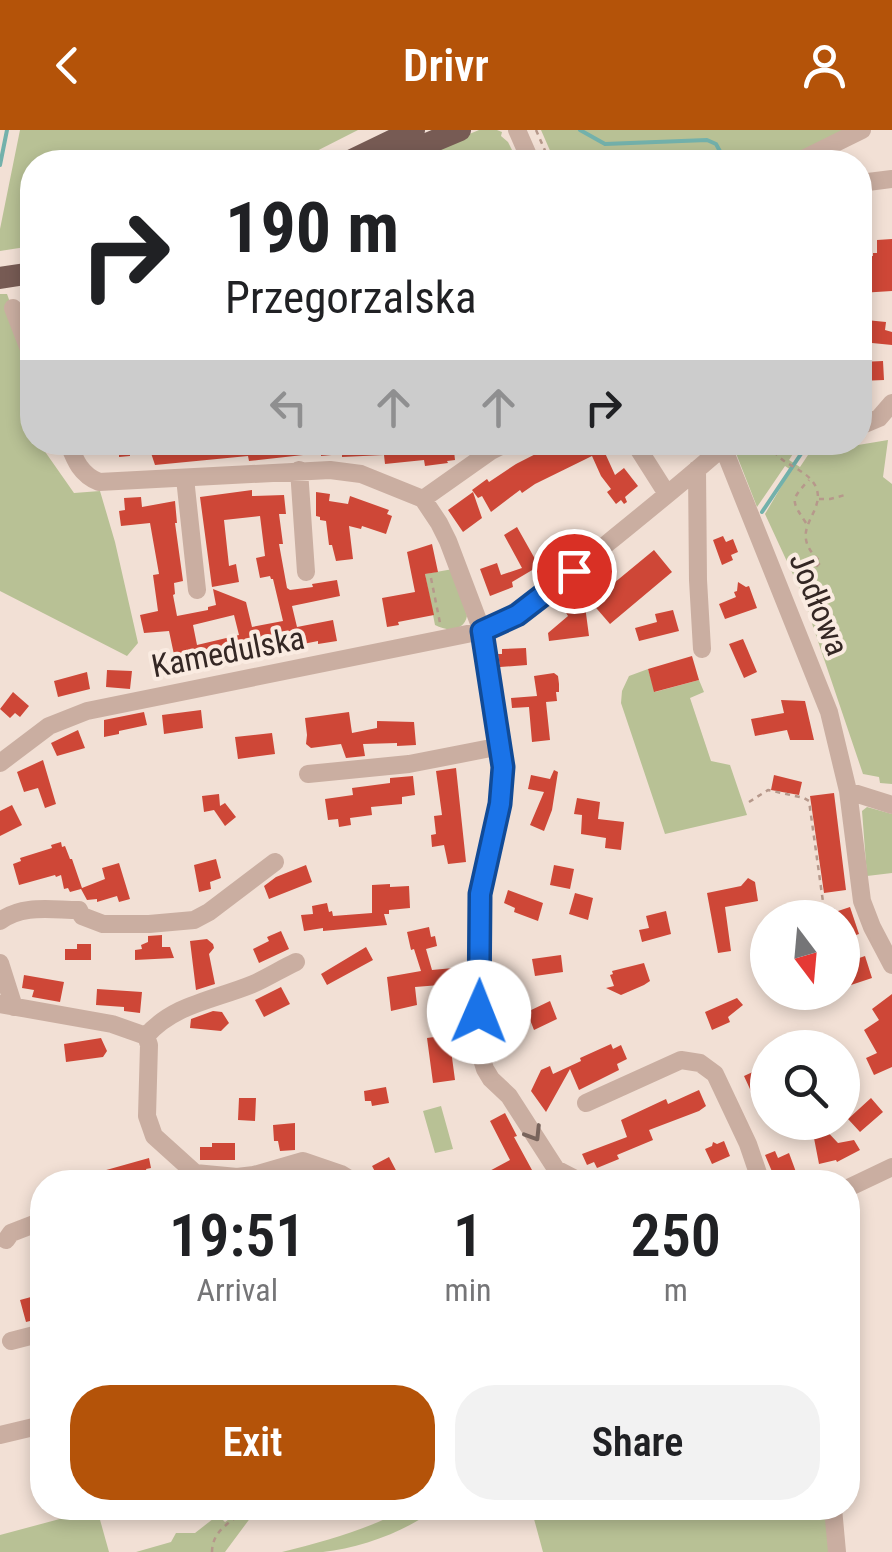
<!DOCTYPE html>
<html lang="en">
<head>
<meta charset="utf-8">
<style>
	:root { --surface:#fff; --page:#f2f2f2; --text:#202124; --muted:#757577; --accent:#b45309 }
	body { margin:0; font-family:"Roboto Condensed",sans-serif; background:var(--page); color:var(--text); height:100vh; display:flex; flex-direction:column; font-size:38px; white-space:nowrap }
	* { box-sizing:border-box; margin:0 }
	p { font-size:32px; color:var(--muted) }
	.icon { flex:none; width:55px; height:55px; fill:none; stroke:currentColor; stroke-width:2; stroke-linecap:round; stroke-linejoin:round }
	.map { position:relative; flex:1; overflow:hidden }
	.details { position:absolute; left:30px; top:1040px; width:830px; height:350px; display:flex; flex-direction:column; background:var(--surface); border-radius:40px; box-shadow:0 5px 15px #0003 }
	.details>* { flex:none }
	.hud { position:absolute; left:20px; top:20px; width:852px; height:305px; border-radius:40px; box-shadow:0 5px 15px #0003; background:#fff; color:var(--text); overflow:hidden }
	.needle { width:65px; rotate:164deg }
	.controls { position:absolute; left:750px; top:770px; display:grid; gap:20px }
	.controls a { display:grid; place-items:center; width:110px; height:110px; border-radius:50%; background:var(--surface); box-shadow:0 5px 15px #0003; font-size:50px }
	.pin { position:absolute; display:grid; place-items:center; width:85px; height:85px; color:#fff; margin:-42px; border:5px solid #fff; border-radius:50%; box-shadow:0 2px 10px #0007 }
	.me { position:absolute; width:110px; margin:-55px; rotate:1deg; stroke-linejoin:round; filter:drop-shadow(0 0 8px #0008) }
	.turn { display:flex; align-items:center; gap:35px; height:210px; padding:0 40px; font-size:45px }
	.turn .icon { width:130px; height:130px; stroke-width:2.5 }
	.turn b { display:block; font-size:70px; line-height:85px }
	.lanes { display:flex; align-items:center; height:95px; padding:0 40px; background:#0003; justify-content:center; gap:50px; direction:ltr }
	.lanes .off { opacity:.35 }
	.eta { display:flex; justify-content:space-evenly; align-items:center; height:170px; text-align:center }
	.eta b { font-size:60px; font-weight:600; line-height:70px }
	.primary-button { display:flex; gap:20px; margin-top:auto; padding:20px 40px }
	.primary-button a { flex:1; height:115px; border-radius:40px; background:var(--accent); color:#fff; font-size:40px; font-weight:600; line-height:115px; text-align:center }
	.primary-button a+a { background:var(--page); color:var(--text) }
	header { display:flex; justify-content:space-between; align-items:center; height:130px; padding:0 40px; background:var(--accent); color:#fff; font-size:45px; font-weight:600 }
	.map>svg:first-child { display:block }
	.green { fill:#b8c195 }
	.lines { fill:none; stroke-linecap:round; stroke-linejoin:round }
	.stream { stroke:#73b1ab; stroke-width:4 }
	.building { fill:#ce4737; fill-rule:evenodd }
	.path { stroke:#b6988b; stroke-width:2.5; stroke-dasharray:5 5; stroke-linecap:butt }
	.minor { stroke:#caaea1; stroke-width:18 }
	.major { stroke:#775b54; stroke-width:22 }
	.oneway { stroke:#78645c }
	.route-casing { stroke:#114b97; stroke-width:25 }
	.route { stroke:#1a73e8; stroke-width:18 }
	.labels { text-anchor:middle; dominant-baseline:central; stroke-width:8; stroke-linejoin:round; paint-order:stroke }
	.street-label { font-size:32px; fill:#342724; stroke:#faebe1 }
</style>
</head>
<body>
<header><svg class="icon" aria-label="back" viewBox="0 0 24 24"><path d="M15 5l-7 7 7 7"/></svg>Drivr<svg class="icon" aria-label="person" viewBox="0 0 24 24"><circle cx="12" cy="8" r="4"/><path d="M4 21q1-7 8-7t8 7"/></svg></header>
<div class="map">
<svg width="892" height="1422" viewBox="0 0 892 1422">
	<rect width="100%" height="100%" fill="#f2e0d5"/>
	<path class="green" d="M20,0H358L295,32H32V116L0,121V99Z
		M479,0H497L502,2L501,6L508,12L518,32H402Z
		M541,0H862L787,32H555Z
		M0,164H7L32,233V312L39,313L74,363L100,361L115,412L138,513L127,526L0,461Z
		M888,310L883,347L892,354V654L880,653L879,647L863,644L802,464L765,384L791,340L785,336L757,377L732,313H800L789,330L800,337L816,313H833L834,319Z
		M453,439L467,486C464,501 448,502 435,495L425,444Z
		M648,539L655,562L699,550L704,562L690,568L711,631L730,635L747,685L665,704L621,573L622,561L629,546Z
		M867,677L892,684V743L867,746L862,681Z
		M441,976L453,1019L435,1023L423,981Z
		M245,1378H266L251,1387L225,1422H136L171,1412L176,1403H195L218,1385L225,1392Z
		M407,1378H436C408,1401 360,1418 323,1422C310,1422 296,1422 282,1422C326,1411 367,1400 407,1378Z
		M531,1378H826L831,1422H543Z
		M97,1379L109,1422H0V1405Z"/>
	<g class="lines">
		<path class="stream" d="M580,0L605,14L707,10L716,14L722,25
			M0,35L7,0
			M762,382L809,312"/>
	</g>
	<path class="building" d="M892,109V161L860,163V127L873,126V123H877V110Z
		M866,190L886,192L885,200L892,202V215L872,213V208L865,207Z
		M883,231L884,250L860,251V232Z
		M100,312H453L455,330L447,331L448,333L425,336L424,330L385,334L384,325L342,327V324L321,326V323L249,331L248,326L155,335L150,320L130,323V326L119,327V324H101Z
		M559,312H600L615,345L624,338L638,356L625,367L627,372L624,374L621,370L616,374L607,362L611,359L601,346L592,326L535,354L522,363L520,360L491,382L482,366L478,368L472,360L487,349L489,352L516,334Z
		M252,360V366L284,365L286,384H279L283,414H279L287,458L290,460L313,457L312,454L337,450L340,466L292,476L297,497L333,490L337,511L318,514V511L268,521V518L185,539L184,533L176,534L169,501L144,503L140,485L158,481L153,445L159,444L150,393L121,396L119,381L125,380L124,368L141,367L142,377L175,371L177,393H175L183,451L174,453L175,464L173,465L177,486L208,480V477L216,475L213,459L246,472L252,497L283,491L273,449H271L270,446L260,448L256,428L265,426L260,386L224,390L229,436L236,434L239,452L212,457L200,367ZM234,485L239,505L197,515L193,495Z
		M316,362L330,364L329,371L348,374L350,366L389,380L387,384L392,386L386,404L362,396L361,399L349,396L353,429L336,431L332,415H329L326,391L320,390V387L316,386Z
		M473,362L482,388L463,402L448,380Z
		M517,397L539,436L512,452L513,457L490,466L480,439L497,433L501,445L522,438L504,405Z
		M723,406L726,412L733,409L738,422L731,425L733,430L722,435L713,410Z
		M432,414L438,442L425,444L434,485L398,492L399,495L387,497L382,468L415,462L407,422Z
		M654,420L672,442L610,494L591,472Z
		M738,452L746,457L749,456L757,478L725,489L719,474L736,467L734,462L737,461Z
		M574,474L580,481L585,476L589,506L549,511L548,503L568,486L565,481Z
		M673,480L679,501L639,511L635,498L657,492L655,484Z
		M743,509L757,542L744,548L729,514Z
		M526,518L527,535L500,537L498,524H502V519Z
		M692,526L699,550L654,562L648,539Z
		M107,540L132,541L130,559L106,557Z
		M87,542L90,559L58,567L54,551Z
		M554,543L558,546L559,554V562H556L557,571L546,572L550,610L532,612L529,577L512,578L511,568L537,566L534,546Z
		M13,562L29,576L20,587L15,583L10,588L0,579Z
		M781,570L805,571L814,610H790L787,600L755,606L751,589L784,583Z
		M201,580L203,598L164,604L162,585Z
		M144,582L147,595L119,601V604L104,607V590Z
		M349,582L352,603L377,598V591L414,592L416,615L397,616V613L363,614L365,626L346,628L341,614L311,618L306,614L307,605L305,588Z
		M78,600L85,618L57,626L51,613Z
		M272,603L275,624L238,629L235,607Z
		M43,630L56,674L45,678L38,658L24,662L17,642Z
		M456,638L466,732L448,734L444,715L432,717L431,705L436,704L434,686L442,685L436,641Z
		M554,640L558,642L552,680L544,701L530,695L544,662L528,659L531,645L550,649Z
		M774,645L802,652L799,665L771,660Z
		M413,646L415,665L402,667V674L371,677L372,685L350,688L351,695L339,697L338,689L328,690L325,669L353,665L352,658L390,653V648Z
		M834,663L846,760L824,763L810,666Z
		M219,664L220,676L225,673L236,687L225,696L214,680L204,682L202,666Z
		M577,668L600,672L598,689L624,692L621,720L605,718L606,708L581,704L582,685L574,684Z
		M12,675L22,695L0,706V681Z
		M61,712L62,717L65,716L70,729H72L82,758L105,749L102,738L119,733L130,769L119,772L117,766L97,772V769L87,770L81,759L70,762L68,758L64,759L61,745L56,747L55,745L19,755L13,734L21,731L20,728L52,718L51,715Z
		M216,729L221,748L210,752L211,759L199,762L194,735Z
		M306,735L312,752L269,769L264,756L276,747Z
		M554,735L574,739L570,759L550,755Z
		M748,748L755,752L758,771L725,777L731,821L718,823L707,763L741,756Z
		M390,754V757L409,756L410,778L389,780V784H384L387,795L323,801V798L304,801L301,785L313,784L312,776L327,773L329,782L332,781L333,786L372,783V755Z
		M508,760L543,773L538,791L514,782L515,778L504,773Z
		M575,763L593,768L588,790L569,784Z
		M850,777L859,804L847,808L842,788H840L838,781Z
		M666,781L671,804L642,812L639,800L649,798L646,786Z
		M429,797L431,807L435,806L437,816L426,819L432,840L464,837L465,853L415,857L417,875L391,881L387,847L421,841L414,819L411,820L407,802Z
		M281,801L289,819L259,833L253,819L269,811L267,807Z
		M162,805V817H170L174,828L135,830V820L142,819L141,815L148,812V806Z
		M207,809L213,814L214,818L209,824L215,854L196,860L190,811Z
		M77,814H91V830H65V819H77Z
		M366,817L373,830L327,855L321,844Z
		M561,825L563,842L535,846L532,829Z
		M865,826L872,848L842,858V834Z
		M644,833L650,851L644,855L621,865L606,858L614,856L610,845L613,844L612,841Z
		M24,845L64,852L60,872L32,867L34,860L22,858Z
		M281,857L290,874L264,887L255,870Z
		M97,859L142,862L140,883L124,881V877L96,875Z
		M892,864V937L874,945L866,928L877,923L864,900L879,890L872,879Z
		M737,868L743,875L728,887L730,892L712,900L705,882Z
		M550,871L557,889L534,900L527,882Z
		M213,881L222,882L229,893L221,901L190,898L191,889Z
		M449,905L455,950L433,953L427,908Z
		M101,908L107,921L103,927L66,932L64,914Z
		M611,914L613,919L621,915L627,929L617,934L619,940L579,960L570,939L546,982L531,961L541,940L550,936L553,944L581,931L580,928Z
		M768,935V956L762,959L765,966L755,970L744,946Z
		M386,957L389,973L372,976L371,971H365L364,961Z
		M699,960L706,976L699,981L649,1000L653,1010L617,1025L619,1029L597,1038L594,1032L587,1035L582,1024L627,1007L621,990L666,969L668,974Z
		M239,968H256L255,991L238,990Z
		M871,968L883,982L860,1002L848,989Z
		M505,983L517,1006L514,1007L532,1040L509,1052H486L482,1045L510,1030L490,991Z
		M295,993V1020L280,1021L278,1011H274L273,995Z
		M822,996L838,1013L854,1010L860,1020L837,1032L836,1030L819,1034L813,1003Z
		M724,1011L730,1026L712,1034L705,1019L712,1016L713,1012L717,1014Z
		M212,1013H235V1030H200V1017H212Z
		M775,1021L778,1028L789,1023L796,1042L776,1051L765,1025Z
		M389,1027L400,1048L390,1052H387L385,1049L380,1051L372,1036Z
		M149,1028L151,1038L146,1039L149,1048L132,1052H94L92,1044Z
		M42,1164V1188L26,1192L20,1170Z"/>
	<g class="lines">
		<path class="path" d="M536,0L550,32
			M315,32L331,24
			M770,312C776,336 806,336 816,357C827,384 784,400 821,432L797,455
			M819,369H830L845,365
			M806,393C792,371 789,371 809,350
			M431,448L440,493
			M749,672L768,660L804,668L809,671L824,779L835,780L837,788
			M842,801L844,806
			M212,1422C212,1399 234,1390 250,1378"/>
		<path class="minor" d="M517,0L531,32
			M797,32L862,0
			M860,53L892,49
			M13,178L32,227
			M860,296L879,288L892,273
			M68,312C75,330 80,344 99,352L330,340L361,344L423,369L439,393L448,411L482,501L503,637L500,675L480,764L478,905L481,926L485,939L491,949L509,966L556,1039L581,1052
			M634,312L667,364
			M721,312L829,582L848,661L862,771L872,797L892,835
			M697,339L698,450L702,519
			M299,340L306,442
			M185,348L197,460
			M423,369L491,321L509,312
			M0,633L49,596L87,581L482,501C530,482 570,445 609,412C647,381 686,350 723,317
			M308,644L409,634L501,616
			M848,661L892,675
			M0,791C23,774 51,780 79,780L82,786L103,794H149L194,790L209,782L275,732
			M0,833L14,877
			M0,874L112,894L146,906L149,915L147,986L154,1006L195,1043L237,1047L254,1045L303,1031L341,1044L354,1052
			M146,906C174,874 214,870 253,854C267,848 281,839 296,832
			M586,973L681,930L700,933L715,944L748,1014L761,1052
			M166,1052L195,1043
			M848,1058L892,1037
			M6,1110L11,1103L42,1091
			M11,1211L42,1203
			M0,1305L42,1295
			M833,1378L837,1422"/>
		<path class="major" d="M348,32L414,0
			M384,32L460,0
			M0,148L32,143"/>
	</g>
	<defs><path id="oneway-chevron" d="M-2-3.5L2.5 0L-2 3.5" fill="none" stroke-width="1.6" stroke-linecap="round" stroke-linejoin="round" transform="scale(2.5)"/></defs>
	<use class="oneway" href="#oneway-chevron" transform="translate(534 1004) rotate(58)"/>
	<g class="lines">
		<g class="route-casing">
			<path id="route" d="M479,882L480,764L500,674L503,637L482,501L517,485L574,441"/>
		</g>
		<use href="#route" class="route"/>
	</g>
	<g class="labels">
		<g class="street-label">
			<text transform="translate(819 474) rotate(68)">Jodłowa</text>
			<text transform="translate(228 522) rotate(-11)">Kamedulska</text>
		</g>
	</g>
</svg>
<div class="controls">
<a><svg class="needle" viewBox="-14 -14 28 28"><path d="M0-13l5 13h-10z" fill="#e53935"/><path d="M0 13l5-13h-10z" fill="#757577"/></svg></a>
<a><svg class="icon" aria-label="search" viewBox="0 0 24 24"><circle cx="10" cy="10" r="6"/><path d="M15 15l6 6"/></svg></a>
</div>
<div class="pin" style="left:574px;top:441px;background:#d93025"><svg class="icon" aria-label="arrive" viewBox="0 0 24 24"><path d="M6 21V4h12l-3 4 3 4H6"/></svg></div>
<svg class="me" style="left:479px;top:882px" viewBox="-20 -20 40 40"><circle r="19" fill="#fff"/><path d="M0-13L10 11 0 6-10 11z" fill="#1a73e8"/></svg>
<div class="hud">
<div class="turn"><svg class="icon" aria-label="right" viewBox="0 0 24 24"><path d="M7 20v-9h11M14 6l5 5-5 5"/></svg><div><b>190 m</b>Przegorzalska</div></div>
<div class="lanes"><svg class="icon off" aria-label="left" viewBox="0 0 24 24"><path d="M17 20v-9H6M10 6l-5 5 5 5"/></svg><svg class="icon off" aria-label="ahead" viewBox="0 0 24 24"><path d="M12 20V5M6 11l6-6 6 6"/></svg><svg class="icon off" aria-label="ahead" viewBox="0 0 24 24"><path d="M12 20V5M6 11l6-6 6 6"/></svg><svg class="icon" aria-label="right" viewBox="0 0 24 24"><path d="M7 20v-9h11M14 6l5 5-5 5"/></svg></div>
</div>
<section class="details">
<div class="eta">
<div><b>19:51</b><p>Arrival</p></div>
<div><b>1</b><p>min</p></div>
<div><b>250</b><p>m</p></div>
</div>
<div class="primary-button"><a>Exit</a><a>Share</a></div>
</section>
</div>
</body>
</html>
